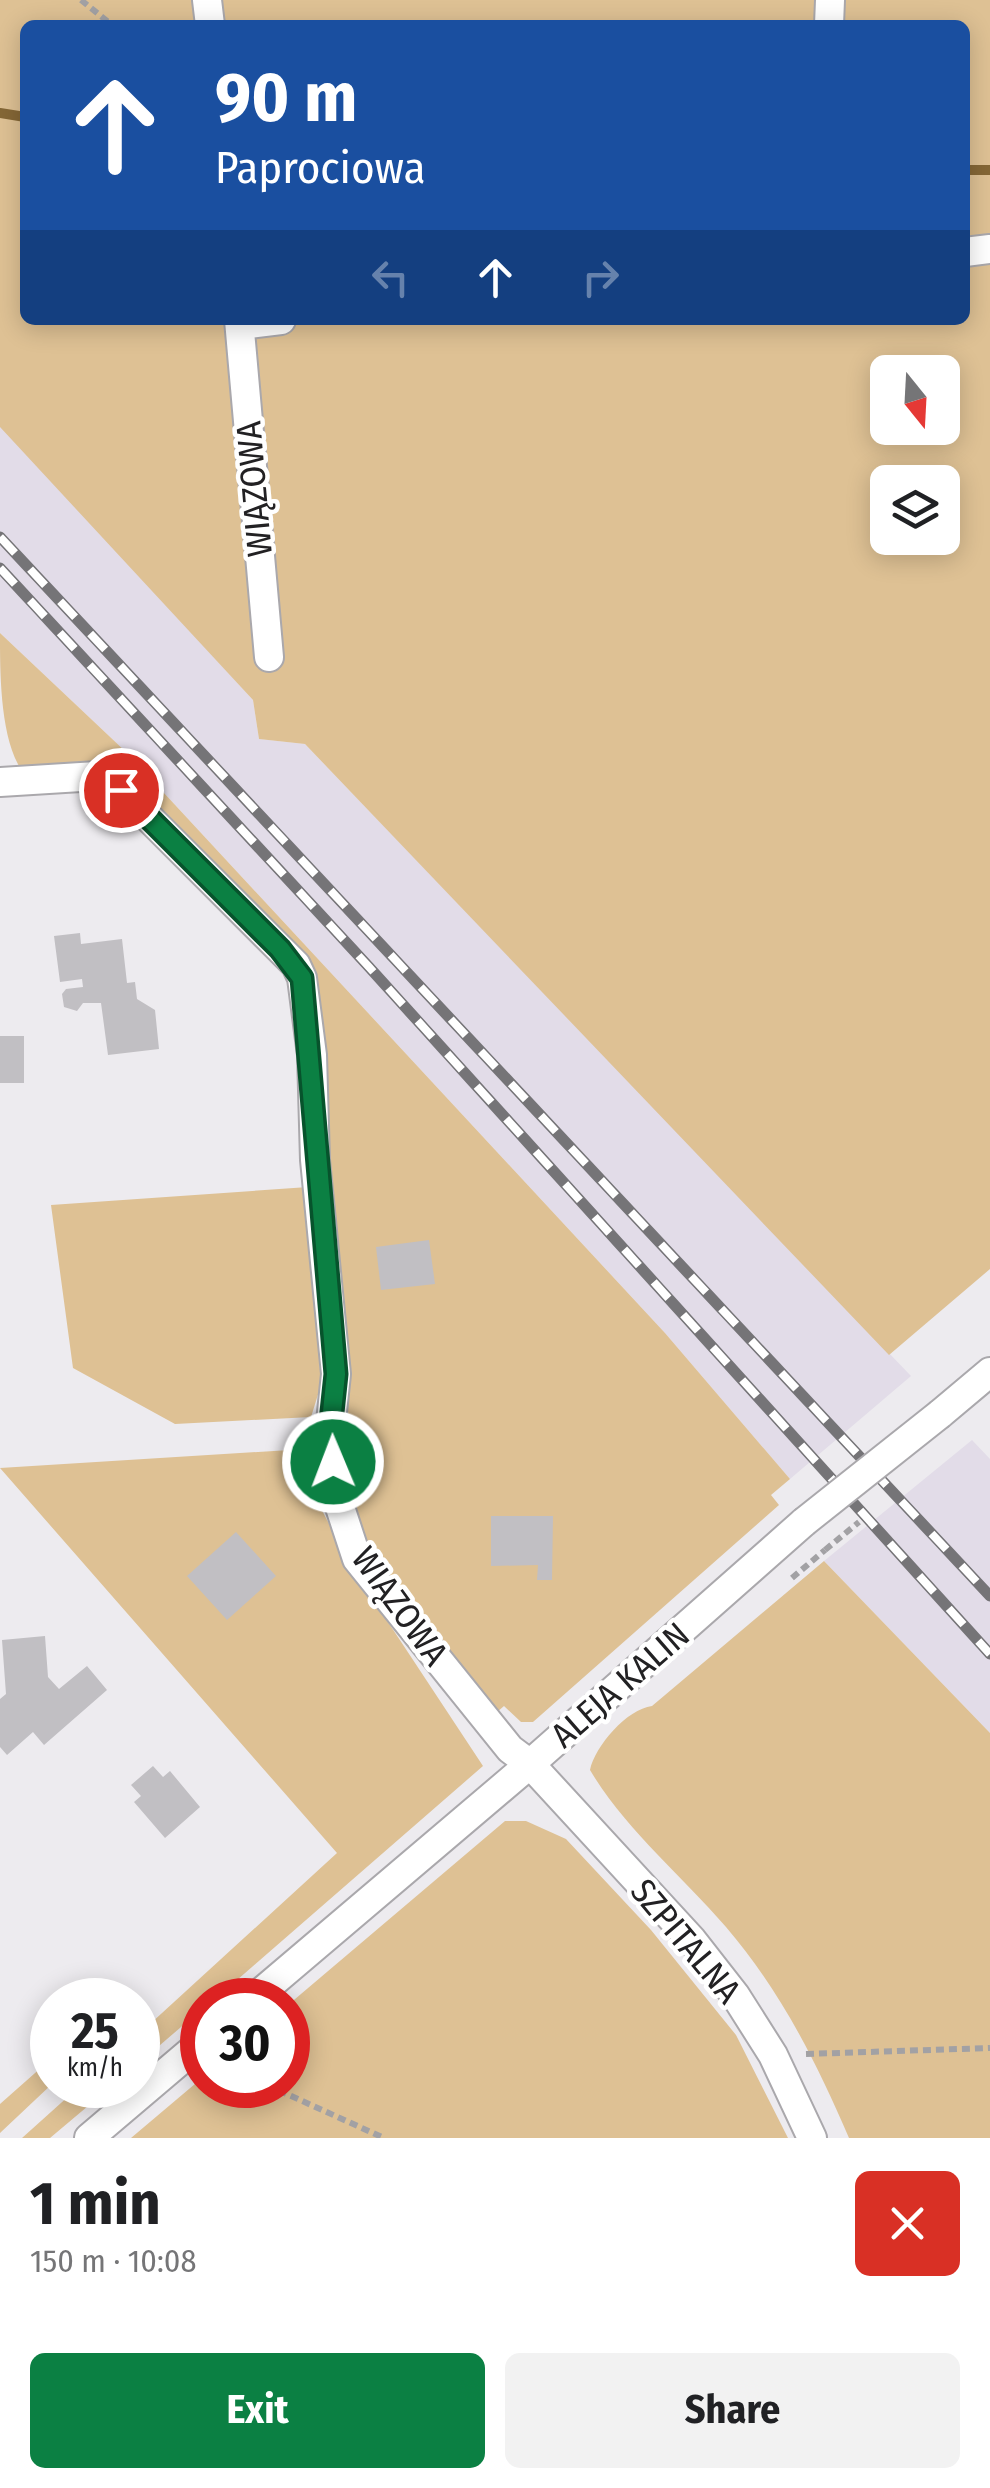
<!DOCTYPE html>
<html lang="en">
<head>
<meta charset="utf-8">
<style>
	:root { --surface:#fff; --page:#f2f2f2; --text:#202124; --muted:#757577; --accent:#0b8043 }
	body { margin:0; font-family:"Fira Sans Condensed",sans-serif; background:var(--page); color:var(--text); height:100vh; display:flex; flex-direction:column; font-size:38px; white-space:nowrap }
	* { box-sizing:border-box; margin:0 }
	p { font-size:32px; color:var(--muted) }
	.icon { flex:none; width:55px; height:55px; fill:none; stroke:currentColor; stroke-width:2; stroke-linecap:round; stroke-linejoin:round }
	.map { position:relative; height:2138px; overflow:hidden }
	.details { display:flex; flex-direction:column; background:var(--surface); flex:1 }
	.details>* { flex:none }
	.banner { position:absolute; left:20px; top:20px; width:950px; height:305px; border-radius:15px; box-shadow:0 5px 25px #0003; background:#1a4fa0; color:#fff; overflow:hidden }
	.needle { width:65px; rotate:162deg }
	.tools { position:absolute; left:870px; top:355px; display:grid; gap:20px }
	.tools a { display:grid; place-items:center; width:90px; height:90px; border-radius:15px; background:var(--surface); box-shadow:0 5px 25px #0003; font-size:50px }
	.speed { position:absolute; left:30px; top:1978px; display:flex; gap:20px; font-size:50px; font-weight:700; text-align:center }
	.speed>* { display:grid; place-content:center; width:130px; height:130px; border-radius:50%; background:var(--surface); box-shadow:0 5px 25px #0003; line-height:1 }
	.speed small { font-size:25px; font-weight:400 }
	.speed .limit { border:15px solid #d22; background:#fff; color:#111 }
	.pin { position:absolute; display:grid; place-items:center; width:85px; height:85px; color:#fff; margin:-42px; border:5px solid #fff; border-radius:50%; box-shadow:0 2px 10px #0007 }
	.me { position:absolute; width:110px; margin:-55px; rotate:359deg; stroke-linejoin:round; filter:drop-shadow(0 0 8px #0008) }
	.turn { display:flex; align-items:center; gap:35px; height:210px; padding:0 30px; font-size:45px }
	.turn .icon { width:130px; height:130px; stroke-width:2.5 }
	.turn b { display:block; font-size:70px; line-height:85px }
	.lanes { display:flex; align-items:center; height:95px; padding:0 30px; background:#0003; justify-content:center; gap:50px; direction:ltr }
	.lanes .off { opacity:.35 }
	.round { display:grid; place-items:center; flex:none; width:105px; height:105px; border-radius:15px; background:var(--page) }
	.head { display:flex; align-items:center; justify-content:space-between; height:170px; padding:0 30px }
	h1 { font-size:60px; font-weight:700; line-height:75px }
	.action { display:flex; gap:20px; margin-top:auto; padding:20px 30px }
	.action a { flex:1; height:115px; border-radius:15px; background:var(--accent); color:#fff; font-size:40px; font-weight:700; line-height:115px; text-align:center }
	.action a+a { background:var(--page); color:var(--text) }
	.map>svg:first-child { display:block }
	.built { fill:#e2dce8 }
	.green { fill:#dec194; fill-rule:evenodd }
	.lines { fill:none; stroke-linecap:round; stroke-linejoin:round }
	.stream { stroke:#856736; stroke-width:10 }
	.building { fill:#c1bfc3 }
	.minor-casing { stroke:#aaa8ac; stroke-width:32 }
	.path { stroke:#a2a1a4; stroke-width:6; stroke-dasharray:8 5; stroke-linecap:butt }
	.minor { stroke:#fff; stroke-width:28 }
	.rail-casing { stroke:#757477; stroke-width:11 }
	.rail { stroke:#fff; stroke-width:8; stroke-dasharray:22; stroke-linecap:butt }
	.minor-bridge-casing { stroke:#aaa8ac; stroke-width:32; stroke-linecap:butt }
	.path-bridge { stroke:#a2a1a4; stroke-width:6; stroke-dasharray:8 5; stroke-linecap:butt }
	.minor-bridge { stroke:#fff; stroke-width:28 }
	.route-casing { stroke:#07532c; stroke-width:25 }
	.route { stroke:#0b8043; stroke-width:18 }
	.labels { text-anchor:middle; dominant-baseline:central; stroke-width:9; stroke-linejoin:round; paint-order:stroke }
	.street-label { font-size:35px; fill:#222123; stroke:#fff }
</style>
</head>
<body>
<div class="map">
<svg width="990" height="2138" viewBox="0 0 990 2138">
	<rect width="100%" height="100%" fill="#edebef"/>
	<path class="built" d="M0,423L253,700L259,739L305,744L911,1376L790,1479L665,1333L126,752L0,633Z
		M972,1440L990,1459V1733L824,1561Z"/>
	<path class="green" d="M0,0H990V1269L889,1355L305,744L259,739L253,700L0,427ZM25,25H965V320H25ZM888,372H942V428H888ZM888,482H942V538H888Z
		M0,633L126,752L665,1333L790,1479L771,1495L779,1505L533,1722H521L504,1706L496,1713C456,1661 382,1580 358,1523C338,1475 347,1416 347,1365C347,1299 334,1233 331,1168C326,1096 335,1026 301,960L133,789L22,771C0,738 0,674 0,633Z
		M308,1187L321,1385L311,1417L175,1424L73,1368L51,1205Z
		M290,1450L353,1569L483,1766L214,2000H202V2009L138,2064V2035L337,1853L0,1468Z
		M824,1561L990,1733V2138H849C816,2061 780,1990 726,1927C681,1875 625,1829 590,1770C595,1746 627,1709 652,1706Z
		M505,1821H526L566,1839L651,1930L736,2035L788,2138H131L202,2078V2085H288V2005Z
		M52,2058V2084L0,2133V2104Z
		M81,2085H113L50,2138H22Z"/>
	<g class="lines">
		<path class="stream" d="M0,113L25,117
			M965,170H990"/>
	</g>
	<path class="building" d="M80,933L81,944L122,939L127,983L135,982L137,999L155,1010L159,1049L108,1055L101,1003H83L77,1011L64,1007L62,994L66,989L83,987L82,979L60,982L54,936Z
		M0,1036H24V1083H0Z
		M429,1240L435,1284L381,1290L376,1247Z
		M491,1516H553L552,1580H537L538,1565L491,1566Z
		M236,1532L276,1576L227,1620L187,1576Z
		M45,1636L48,1677L59,1689L87,1666L107,1690L44,1745L33,1732L7,1755L0,1747V1699L6,1694L2,1640Z
		M153,1766L163,1777L170,1771L200,1807L165,1838L134,1802L141,1796L131,1785Z"/>
	<g class="lines">
		<g class="minor-casing">
			<path id="minor" d="M207,0L210,25
				M829,25L830,0
				M965,252L990,249
				M239,320L269,657
				M240,325L281,320
				M0,782L97,776L121,790L296,965L302,978L312,1055L315,1160L336,1374L330,1431L335,1492L357,1559L510,1749L530,1764L692,1940L735,1995L773,2055L812,2138
				M940,1414L990,1372
				M252,2000L530,1764L804,1522
				M89,2138L202,2042"/>
		</g>
		<path class="path" d="M81,0L112,25
			M792,1578L825,1550
			M806,2054L990,2048
			M267,2085L384,2138"/>
		<use href="#minor" class="minor"/>
		<g class="rail-casing">
			<path id="rail" d="M0,537L990,1596
				M0,568L369,967L990,1654"/>
		</g>
		<use href="#rail" class="rail"/>
		<g class="minor-bridge-casing">
			<path id="minor-bridge" d="M804,1522L940,1414"/>
		</g>
		<path class="path-bridge" d="M825,1550L859,1522"/>
		<use href="#minor-bridge" class="minor-bridge"/>
	</g>
	<g class="lines">
		<g class="route-casing">
			<path id="route" d="M121,790L280,949L302,978L336,1374L330,1431L333,1462"/>
		</g>
		<use href="#route" class="route"/>
	</g>
	<g class="labels">
		<g class="street-label">
			<text transform="translate(254 489) rotate(-95)">WIĄZOWA</text>
			<text transform="translate(400 1606) rotate(54)">WIĄZOWA</text>
			<text transform="translate(620 1685) rotate(-41)">ALEJA KALIN</text>
			<text transform="translate(686 1941) rotate(50)">SZPITALNA</text>
		</g>
	</g>
</svg>
<div class="tools">
<a><svg class="needle" viewBox="-14 -14 28 28"><path d="M0-13l5 13h-10z" fill="#e53935"/><path d="M0 13l5-13h-10z" fill="#757577"/></svg></a>
<a><svg class="icon" aria-label="layers" viewBox="0 0 24 24"><path d="M12 4l9 5-9 5-9-5zM3 14l9 5 9-5"/></svg></a>
</div>
<div class="speed"><div>25<small>km/h</small></div><div class="limit">30</div></div>
<div class="pin" style="left:121px;top:790px;background:#d93025"><svg class="icon" aria-label="arrive" viewBox="0 0 24 24"><path d="M6 21V4h12l-3 4 3 4H6"/></svg></div>
<svg class="me" style="left:333px;top:1462px" viewBox="-20 -20 40 40"><circle r="17" fill="#0b8043" stroke="#fff" stroke-width="3"/><path d="M0-11L8 9 0 5-8 9z" fill="#fff"/></svg>
<div class="banner">
<div class="turn"><svg class="icon" aria-label="ahead" viewBox="0 0 24 24"><path d="M12 20V5M6 11l6-6 6 6"/></svg><div><b>90 m</b>Paprociowa</div></div>
<div class="lanes"><svg class="icon off" aria-label="left" viewBox="0 0 24 24"><path d="M17 20v-9H6M10 6l-5 5 5 5"/></svg><svg class="icon" aria-label="ahead" viewBox="0 0 24 24"><path d="M12 20V5M6 11l6-6 6 6"/></svg><svg class="icon off" aria-label="right" viewBox="0 0 24 24"><path d="M7 20v-9h11M14 6l5 5-5 5"/></svg></div>
</div>
</div>
<section class="details">
<div class="head"><div><h1>1 min</h1><p>150 m · 10:08</p></div><a class="round" style="background:#d93025;color:#fff"><svg class="icon" aria-label="close" viewBox="0 0 24 24"><path d="M6 6l12 12M18 6L6 18"/></svg></a></div>
<div class="action"><a>Exit</a><a>Share</a></div>
</section>
</body>
</html>
